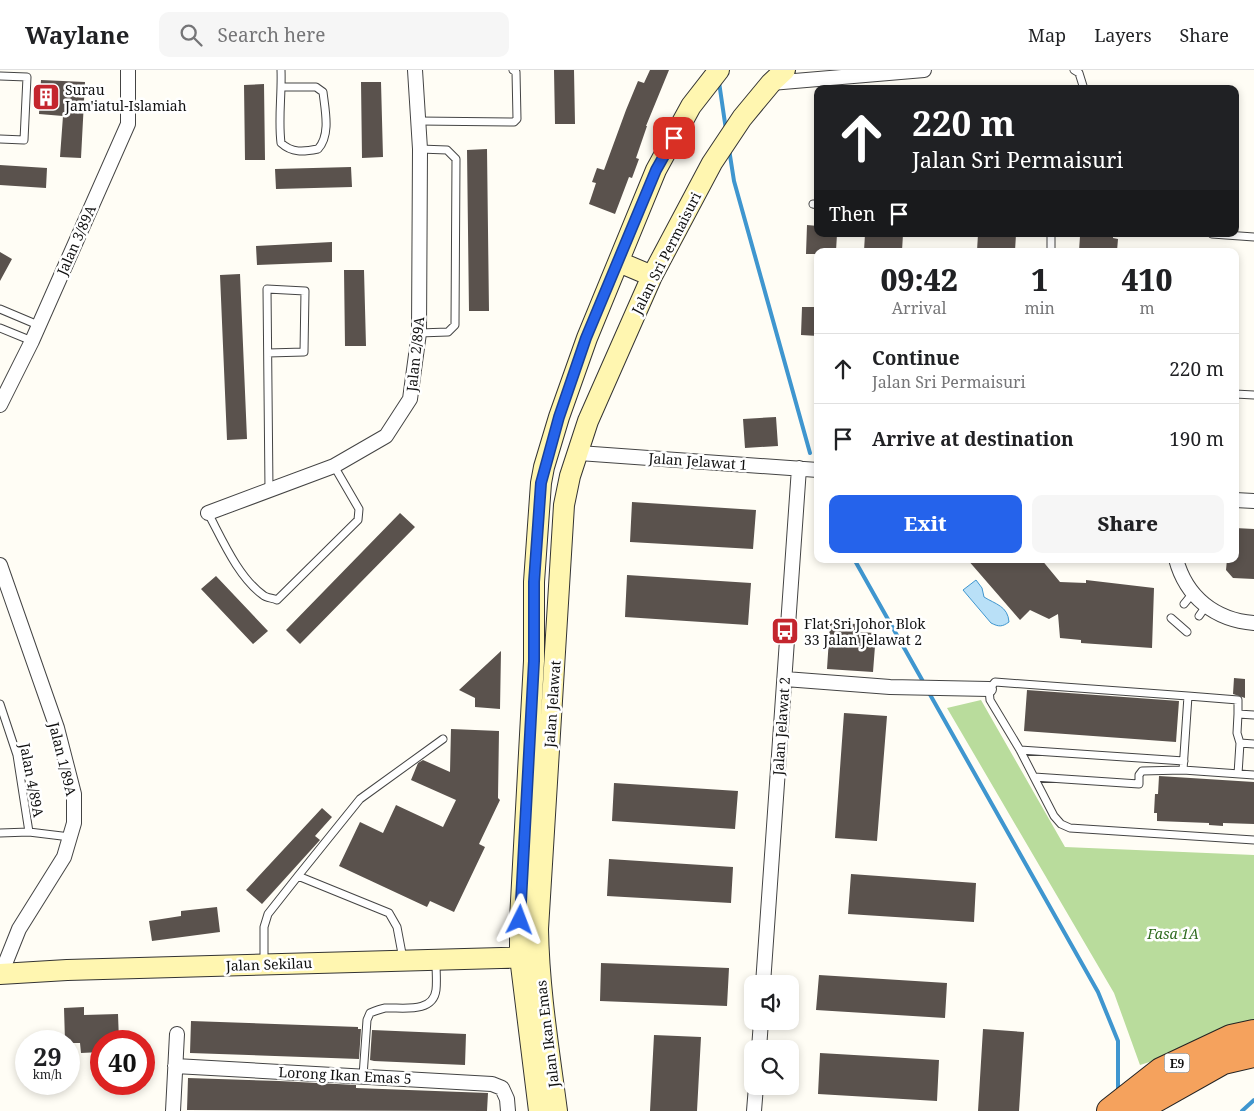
<!DOCTYPE html>
<html lang="en">
<head>
<meta charset="utf-8">
<style>
	:root { --surface:#fff; --page:#f6f6f6; --text:#202124; --muted:#757577; --line:#e0e0e0; --accent:#2563eb }
	body { margin:0; font-family:"Noto Serif",serif; background:var(--page); color:var(--text); height:100vh; display:flex; flex-direction:column; font-size:19px; white-space:nowrap }
	* { box-sizing:border-box; margin:0 }
	p { font-size:16px; color:var(--muted) }
	.icon { flex:none; width:28px; height:28px; fill:none; stroke:currentColor; stroke-width:2; stroke-linecap:round; stroke-linejoin:round }
	.map { position:relative; flex:1; overflow:hidden }
	.side { position:absolute; left:814px; top:178px; width:425px; height:315px; display:flex; flex-direction:column; background:var(--surface); border-radius:10px; box-shadow:0 2px 8px #0003 }
	.side>* { flex:none }
	.top-card { position:absolute; left:814px; top:15px; width:425px; height:152px; border-radius:10px; box-shadow:0 2px 8px #0003; background:#202124; color:#fff; overflow:hidden }
	.tools { position:absolute; left:744px; top:905px; display:grid; gap:10px }
	.tools a { display:grid; place-items:center; width:55px; height:55px; border-radius:10px; background:var(--surface); box-shadow:0 2px 8px #0003; font-size:25px }
	.speed { position:absolute; left:15px; top:960px; display:flex; gap:10px; font-size:25px; font-weight:700; text-align:center }
	.speed>* { display:grid; place-content:center; width:65px; height:65px; border-radius:50%; background:var(--surface); box-shadow:0 2px 8px #0003; line-height:1 }
	.speed small { font-size:12px; font-weight:400 }
	.speed .limit { border:8px solid #d22; background:#fff; color:#111 }
	.pin { position:absolute; display:grid; place-items:center; width:42px; height:42px; color:#fff; margin:-21px; border-radius:10px; box-shadow:0 2px 8px #0006 }
	.me { position:absolute; width:55px; margin:-28px; rotate:3deg; stroke-linejoin:round; filter:drop-shadow(0 0 4px #0008) }
	.turn { display:flex; align-items:center; gap:18px; height:105px; padding:0 15px; font-size:22px }
	.turn .icon { width:65px; height:65px; stroke-width:2.5 }
	.turn b { display:block; font-size:35px; line-height:42px }
	.then { display:flex; align-items:center; height:48px; padding:0 15px; background:#0003; gap:10px; font-size:19px }
	.eta { display:flex; justify-content:space-evenly; align-items:center; height:85px; text-align:center }
	.eta b { font-size:30px; font-weight:800; line-height:35px }
	.cta { display:flex; gap:10px; margin-top:auto; padding:10px 15px }
	.cta a { flex:1; height:58px; border-radius:10px; background:var(--accent); color:#fff; font-size:20px; font-weight:800; line-height:58px; text-align:center }
	.cta a+a { background:var(--page); color:var(--text) }
	ul { padding:0; list-style:none }
	li { display:flex; align-items:center; gap:15px; height:70px; padding:0 15px; border-top:1px solid var(--line) }
	li div { flex:1 }
	li b { display:block; font-size:19px }
	li em { font-style:normal }
	header { display:flex; align-items:center; gap:30px; box-sizing:border-box; height:70px; padding:0 25px; background:var(--surface); border-bottom:1px solid var(--line) }
	header strong { font-size:24px }
	nav { display:flex; gap:28px; margin-inline-start:auto; font-size:18px }
	.search { width:350px; height:45px; background:var(--page); display:flex; align-items:center; gap:12px; box-sizing:border-box; padding:0 18px; border-radius:10px; color:var(--muted); font-size:19px }
	.map>svg:first-child { display:block }
	.forest { fill:#b9dc9c }
	.water { fill:#b9e0f7; stroke:#3f96cf }
	.lines { fill:none; stroke-linecap:round; stroke-linejoin:round }
	.stream { stroke:#3f96cf; stroke-width:4 }
	.building { fill:#5a524d }
	.lane-casing { stroke:#444; stroke-width:9 }
	.street-casing { stroke:#444; stroke-width:16 }
	.secondary-casing { stroke:#333; stroke-width:22 }
	.highway-casing { stroke:#222; stroke-width:28 }
	.lane { stroke:#fff; stroke-width:7 }
	.street { stroke:#fff; stroke-width:14 }
	.secondary { stroke:#fff6b0; stroke-width:20 }
	.highway { stroke:#f5a25d; stroke-width:26 }
	.route-casing { stroke:#184099; stroke-width:12 }
	.route { stroke:#2563eb; stroke-width:9 }
	.labels { text-anchor:middle; dominant-baseline:central; stroke-width:5; stroke-linejoin:round; paint-order:stroke }
	.shield { fill:#fff; stroke:#585858; stroke-width:1 }
	.shield-label { font-size:12px; font-weight:bold; fill:#111 }
	.poi-label { font-size:14px; fill:#111; stroke:#fff; text-anchor:start }
	.street-label { font-size:14px; fill:#111; stroke:#fff }
	.park-label { font-size:14px; font-style:italic; fill:#2f6b1f; stroke:#fff }
</style>
</head>
<body>
<header>
<strong>Waylane</strong>
<div class="search"><svg class="icon" aria-label="search" viewBox="0 0 24 24"><circle cx="10" cy="10" r="6"/><path d="M15 15l6 6"/></svg>Search here</div>
<nav><a>Map</a><a>Layers</a><a>Share</a></nav>
</header>
<div class="map">
<svg width="1254" height="1041" viewBox="0 0 1254 1041">
	<rect width="100%" height="100%" fill="#fffdf5"/>
	<path class="forest" d="M981,630L1065,777L1254,785V959L1140,995L1114,923L947,638Z"/>
	<path class="water" d="M976,510L982,518L984,527C995,534 1008,536 1009,552C1002,557 999,557 991,553L963,520Z"/>
	<g class="lines">
		<path class="stream" d="M719,12L726,60
			M729,79L734,111L810,383
			M854,489L925,615
			M928,621L1098,922L1118,971V1021
			M1242,1041L1254,1030"/>
	</g>
	<path class="building" d="M554,0H574L575,54H555Z
		M650,0H669L646,56H647L636,88L639,89L632,108L629,107L615,144L589,134L596,113L592,112L597,98L604,100L626,40L638,11L644,13Z
		M41,10L85,12L81,88L60,87L63,46L39,44Z
		M361,12H381L383,87L362,88Z
		M264,14L265,90H245L244,15Z
		M487,79L489,241H469L467,80Z
		M0,95L47,98L46,118L0,115Z
		M351,97L352,117L276,119L275,99Z
		M807,155L818,156V164H837L836,181H818V184H806Z
		M865,164H903L902,181H864Z
		M978,164H1016L1015,181H977Z
		M1086,164L1113,165V168L1118,169L1117,181H1079L1080,166L1086,167Z
		M332,172V192L257,195L256,176Z
		M0,182L12,189L0,211Z
		M344,200H364L366,276H345Z
		M240,204L247,369L227,370L220,205Z
		M802,237H818V266L801,265Z
		M776,347L778,376L745,378L743,349Z
		M632,432L756,440L753,479L630,472Z
		M400,443L415,457L300,574L286,560Z
		M1235,458L1254,459V509L1233,508L1226,500L1227,489H1235Z
		M967,489H1041L1060,512L1086,513V510L1154,518L1152,578L1081,573V570L1060,568L1058,544L1049,549L1030,540L1020,550Z
		M627,505L751,513L748,555L625,547Z
		M216,506L268,561L253,574L201,519Z
		M830,553L858,554L857,562L876,563L873,602L827,599Z
		M501,581L500,639L475,637V628L459,620Z
		M1234,608L1245,609V628L1233,624Z
		M1027,620L1179,631L1176,672L1024,661Z
		M844,643L887,646L877,771L835,768Z
		M451,659L499,661L498,728L500,730L479,774L485,777L454,842L430,831L427,837L339,796L360,752L383,763L396,735L443,757L456,730L411,710L418,693L423,690L450,702Z
		M1159,706L1254,712V754L1223,753V756L1209,755V753L1157,751V743H1154L1155,724H1158Z
		M614,713L738,721L735,759L612,751Z
		M322,738L332,747L315,766L320,770L262,834L246,820Z
		M609,789L733,797L731,833L607,826Z
		M851,804L976,813L974,852L848,844Z
		M217,837L220,862L152,871L149,851L181,846V841Z
		M601,893L729,898L727,936L600,931Z
		M819,905L947,913L945,948L816,940Z
		M84,937V945L118,944L119,971H101V982L81,983L80,973H69V971H65L64,938Z
		M191,951L358,957V959H361L359,989L190,983Z
		M983,959L1024,962L1019,1041H978Z
		M372,960L466,964L465,995L374,991L370,990Z
		M654,965L701,967L697,1041H650Z
		M820,983L939,990L937,1031L818,1024Z
		M188,1008L279,1011L356,1015V1018L488,1023L487,1041L187,1040Z"/>
	<g class="lines">
		<g class="lane-casing">
			<path id="lane" d="M281,0C282,25 278,48 281,73C292,83 303,82 318,79C331,65 325,40 323,22L316,17H282
				M1074,0L1079,3L1084,19
				M0,6L27,7L24,70L0,69
				M419,51L514,52L517,49L516,2L513,0
				M813,134L818,135
				M1212,164L1254,167
				M1051,181V164
				M0,239L38,255
				M0,258L32,271
				M419,263L448,262L455,255L456,89L447,80L420,79
				M268,283L304,282L305,221L267,219L269,420
				M1235,324L1254,325
				M208,443C222,469 238,507 263,525C266,528 273,528 277,530L358,450L359,439L334,396
				M1184,534L1193,523
				M1199,546L1206,536
				M1171,548L1187,562
				M1188,626L1238,630V644L1254,645
				M0,634L17,685L29,762
				M1238,644L1237,663L1240,673L1254,674
				M1020,680L1184,691
				M1183,700L1188,626L995,612L989,619L990,630L1020,680L1054,746L1061,754L1070,758L1254,770
				M1238,704L1240,673
				M1034,707L1139,714V705L1142,701L1183,700L1254,705
				M0,763L29,762L70,767
				M298,806L389,843L397,857L403,889
				M264,892V857L268,844L298,806L360,729L443,669
				M363,1006L367,950L370,943C375,941 380,939 385,938C401,937 433,944 436,920C437,911 436,902 436,893"/>
		</g>
		<g class="street-casing">
			<path id="street" d="M771,13L924,0
				M0,335L32,271L128,54V0
				M579,383L818,400
				M1235,430L1254,431
				M208,443L334,396L386,366L410,329L419,263L420,79L415,0
				M1176,489C1186,527 1215,550 1254,553
				M0,495L57,658L74,724V753L64,787L19,859L1,904
				M785,609L890,617L989,619
				M763,914L799,398
				M759,979L761,951
				M175,996L492,1014L502,1018L507,1029L508,1041
				M173,1041L177,964
				M754,1041L756,1016"/>
		</g>
		<g class="secondary-casing">
			<path id="secondary" d="M619,192L652,206
				M0,904L67,900L533,887
				M539,1041L520,887V850L534,591V512L541,413L544,397L559,347L587,268L656,100L691,36L719,0
				M557,1041C549,980 539,920 538,859L564,435L570,406L588,351L652,206L712,93L742,48L771,13L785,0"/>
		</g>
		<g class="highway-casing">
			<path id="highway" d="M1110,1041L1161,1001L1231,968L1254,963
				M1141,1041L1152,1031L1223,991L1254,984"/>
		</g>
		<use href="#lane" class="lane"/>
		<use href="#street" class="street"/>
		<use href="#secondary" class="secondary"/>
		<use href="#highway" class="highway"/>
	</g>
	<g class="lines">
		<g class="route-casing">
			<path id="route" d="M520,850L534,591V512L541,413L559,347L586,268L656,100L674,68"/>
		</g>
		<use href="#route" class="route"/>
	</g>
	<defs>
		<g id="building-square" transform="scale(1.4375)"><rect x="-9" y="-9" width="18" height="18" rx="4" fill="#c4262e" stroke="#fff"/><path d="M-4-6H4V6H1V3H-1V6H-4ZM-2.5-4.3h1.7v1.8h-1.7ZM.8-4.3h1.7v1.8H.8ZM-2.5-1h1.7V.8h-1.7ZM.8-1h1.7V.8H.8Z" fill="#fff"/></g>
		<g id="bus-square" transform="scale(1.4375)"><rect x="-9" y="-9" width="18" height="18" rx="4" fill="#c4262e" stroke="#fff"/><path d="M-5-6H5V4H4V6H2V4H-2V6H-4V4H-5ZM-3.5-4V0h7V-4ZM-3.5 1.2v1.5H-2V1.2ZM2 1.2v1.5H3.5V1.2Z" fill="#fff"/></g>
	</defs>
	<g fill-rule="evenodd">
		<use href="#building-square" x="46" y="27"/>
		<use href="#bus-square" x="785" y="561"/>
	</g>
	<g class="labels">
		<rect class="shield" x="1164.5" y="983.5" width="25" height="19" rx="4"/>
		<g class="shield-label">
			<text x="1177" y="993">E9</text>
		</g>
		<g class="poi-label">
			<text x="65" y="19">Surau<tspan x="65" dy="16">Jam'iatul-Islamiah</tspan></text>
			<text x="804" y="553">Flat Sri Johor Blok<tspan x="804" dy="16">33 Jalan Jelawat 2</tspan></text>
		</g>
		<g class="street-label">
			<text transform="translate(76 170) rotate(-66)">Jalan 3/89A</text>
			<text transform="translate(666 183) rotate(-63)">Jalan Sri Permaisuri</text>
			<text transform="translate(415 284) rotate(-84)">Jalan 2/89A</text>
			<text transform="translate(698 391) rotate(4)">Jalan Jelawat 1</text>
			<text transform="translate(552 634) rotate(-86)">Jalan Jelawat</text>
			<text transform="translate(781 656) rotate(-86)">Jalan Jelawat 2</text>
			<text transform="translate(63 689) rotate(76)">Jalan 1/89A</text>
			<text transform="translate(32 710) rotate(79)">Jalan 4/89A</text>
			<text transform="translate(269 894) rotate(-2)">Jalan Sekilau</text>
			<text transform="translate(547 964) rotate(-97)">Jalan Ikan Emas</text>
			<text transform="translate(345 1005) rotate(3)">Lorong Ikan Emas 5</text>
		</g>
		<g class="park-label">
			<text x="1173" y="863">Fasa 1A</text>
		</g>
	</g>
</svg>
<div class="tools">
<a><svg class="icon" aria-label="sound" viewBox="0 0 24 24"><path d="M4 9h4l5-4v14l-5-4H4zM17 9q2 3 0 6"/></svg></a>
<a><svg class="icon" aria-label="search" viewBox="0 0 24 24"><circle cx="10" cy="10" r="6"/><path d="M15 15l6 6"/></svg></a>
</div>
<div class="speed"><div>29<small>km/h</small></div><div class="limit">40</div></div>
<div class="pin" style="left:674px;top:68px;background:#d93025"><svg class="icon" aria-label="arrive" viewBox="0 0 24 24"><path d="M6 21V4h12l-3 4 3 4H6"/></svg></div>
<svg class="me" style="left:520px;top:850px" viewBox="-20 -20 40 40"><path d="M0-17L14 15 0 8-14 15z" fill="#2563eb" stroke="#fff" stroke-width="4"/></svg>
<div class="top-card">
<div class="turn"><svg class="icon" aria-label="ahead" viewBox="0 0 24 24"><path d="M12 20V5M6 11l6-6 6 6"/></svg><div><b>220 m</b>Jalan Sri Permaisuri</div></div>
<div class="then">Then<svg class="icon" aria-label="arrive" viewBox="0 0 24 24"><path d="M6 21V4h12l-3 4 3 4H6"/></svg></div>
</div>
<section class="side">
<div class="eta">
<div><b>09:42</b><p>Arrival</p></div>
<div><b>1</b><p>min</p></div>
<div><b>410</b><p>m</p></div>
</div>
<ul>
<li><svg class="icon" aria-label="ahead" viewBox="0 0 24 24"><path d="M12 20V5M6 11l6-6 6 6"/></svg><div><b>Continue</b><p>Jalan Sri Permaisuri</p></div><em>220 m</em></li>
<li><svg class="icon" aria-label="arrive" viewBox="0 0 24 24"><path d="M6 21V4h12l-3 4 3 4H6"/></svg><div><b>Arrive at destination</b></div><em>190 m</em></li>
</ul>
<div class="cta"><a>Exit</a><a>Share</a></div>
</section>
</div>
</body>
</html>
